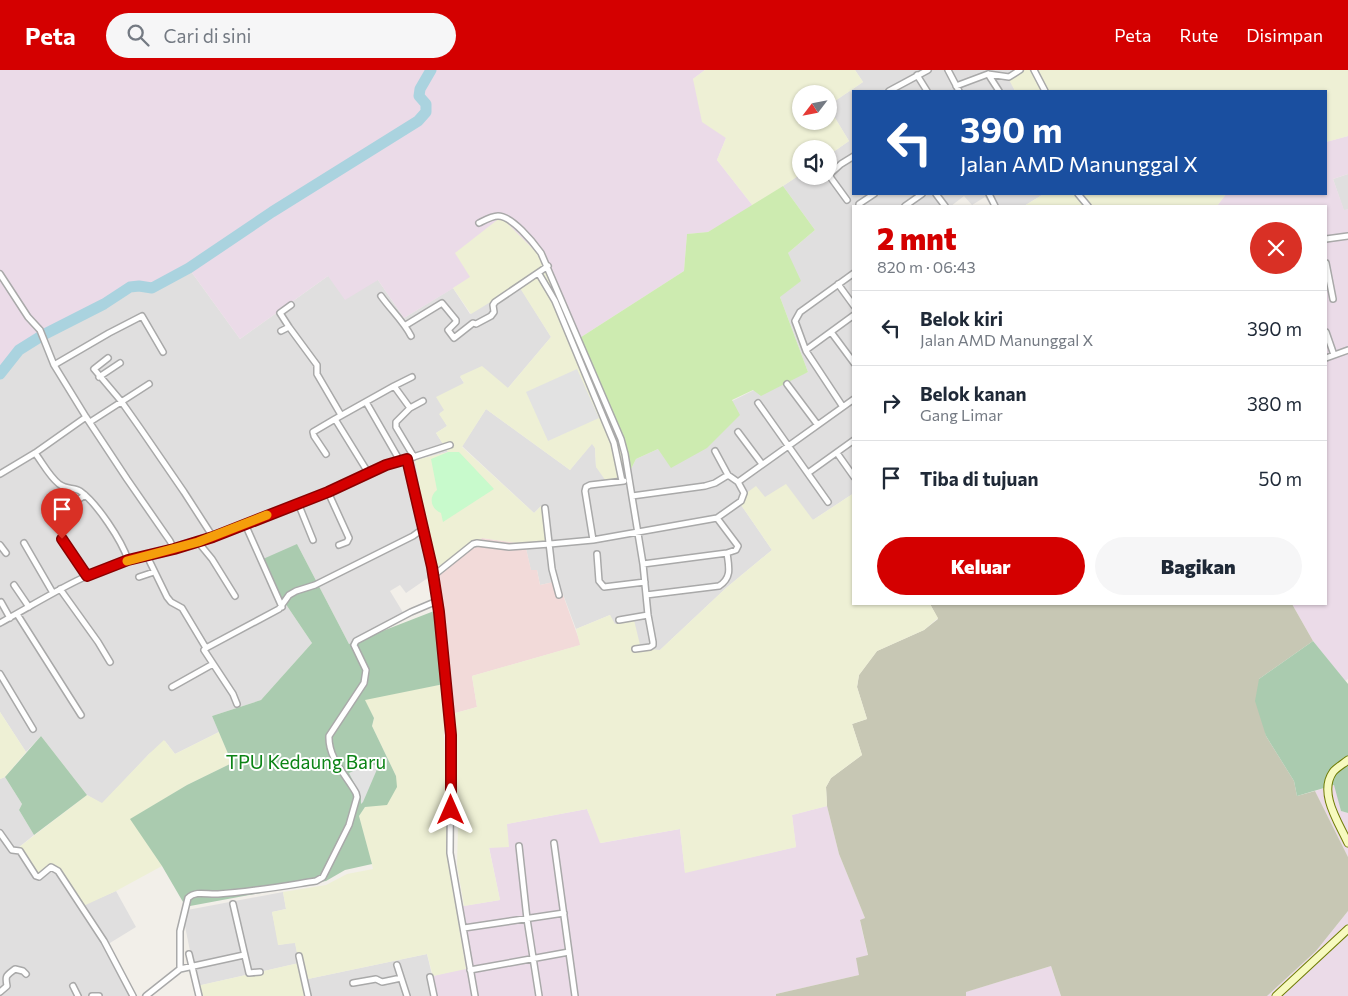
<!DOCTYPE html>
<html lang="id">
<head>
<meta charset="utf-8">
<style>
	:root { --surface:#fff; --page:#f6f6f7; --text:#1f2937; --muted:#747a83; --line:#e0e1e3; --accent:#d40000 }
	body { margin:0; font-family:Commissioner,sans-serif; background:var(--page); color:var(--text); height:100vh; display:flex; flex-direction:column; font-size:19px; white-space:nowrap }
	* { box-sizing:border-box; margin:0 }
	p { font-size:16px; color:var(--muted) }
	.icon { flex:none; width:28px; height:28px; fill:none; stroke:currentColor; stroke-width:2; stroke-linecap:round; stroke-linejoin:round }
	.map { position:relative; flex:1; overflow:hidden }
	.panel { position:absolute; left:852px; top:135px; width:475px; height:400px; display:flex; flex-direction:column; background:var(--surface); border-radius:0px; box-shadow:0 1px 4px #0004 }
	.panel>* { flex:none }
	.guide { position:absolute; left:852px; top:20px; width:475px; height:105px; border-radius:0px; box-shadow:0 1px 4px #0004; background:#1a4fa0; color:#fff; overflow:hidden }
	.needle { width:32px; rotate:238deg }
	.controls { position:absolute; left:792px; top:15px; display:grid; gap:10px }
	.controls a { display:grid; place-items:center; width:45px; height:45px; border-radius:50%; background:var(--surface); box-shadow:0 1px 4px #0004; font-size:25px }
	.pin { position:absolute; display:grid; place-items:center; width:42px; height:42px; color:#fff; margin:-51px -21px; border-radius:50% 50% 50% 0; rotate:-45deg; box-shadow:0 0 5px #0007 }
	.pin .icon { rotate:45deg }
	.me { position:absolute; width:55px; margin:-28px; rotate:0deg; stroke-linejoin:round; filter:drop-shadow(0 0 4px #0008) }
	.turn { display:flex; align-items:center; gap:18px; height:105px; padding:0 25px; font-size:22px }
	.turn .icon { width:65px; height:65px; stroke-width:2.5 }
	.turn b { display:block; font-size:35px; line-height:42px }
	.round { display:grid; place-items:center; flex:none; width:52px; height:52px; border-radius:26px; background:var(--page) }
	.head { display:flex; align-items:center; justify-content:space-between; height:85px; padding:0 25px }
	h1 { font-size:30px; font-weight:800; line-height:38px; color:var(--accent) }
	.action { display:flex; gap:10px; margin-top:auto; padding:10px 25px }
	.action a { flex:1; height:58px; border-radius:30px; background:var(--accent); color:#fff; font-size:20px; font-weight:800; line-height:58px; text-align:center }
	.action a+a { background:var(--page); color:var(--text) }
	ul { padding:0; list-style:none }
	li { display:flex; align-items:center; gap:15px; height:75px; padding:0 25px; border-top:1px solid var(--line) }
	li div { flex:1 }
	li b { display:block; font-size:19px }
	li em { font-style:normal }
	header { display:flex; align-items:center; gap:30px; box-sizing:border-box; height:70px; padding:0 25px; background:var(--accent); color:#fff }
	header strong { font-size:24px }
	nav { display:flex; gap:28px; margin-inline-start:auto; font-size:18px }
	.search { width:350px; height:45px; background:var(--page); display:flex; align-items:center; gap:12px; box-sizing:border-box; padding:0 18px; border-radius:28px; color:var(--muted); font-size:19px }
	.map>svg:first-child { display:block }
	.residential { fill:#e0dfdf }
	.commercial { fill:#f2dad9 }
	.industrial { fill:#ebdbe8 }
	.construction { fill:#c7c7b4 }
	.farmland { fill:#eef0d5 }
	.grass { fill:#cdebb0 }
	.cemetery { fill:#aacbaf }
	.park { fill:#c8facc }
	.parking { fill:#e2e2e2 }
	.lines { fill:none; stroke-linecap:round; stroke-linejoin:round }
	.river { stroke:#aad3df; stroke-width:11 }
	.street-casing { stroke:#a9a9a9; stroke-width:8 }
	.secondary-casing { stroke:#707d05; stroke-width:9 }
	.street { stroke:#fff; stroke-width:5 }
	.secondary { stroke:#f7fabf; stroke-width:7 }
	.route-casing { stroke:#8a0000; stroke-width:12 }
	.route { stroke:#d40000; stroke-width:9 }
	.slow { stroke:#f59e0b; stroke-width:9 }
	.labels { text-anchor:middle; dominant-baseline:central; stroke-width:4; stroke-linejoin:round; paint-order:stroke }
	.park-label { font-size:19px; fill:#0c8416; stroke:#fff }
</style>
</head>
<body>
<header>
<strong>Peta</strong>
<div class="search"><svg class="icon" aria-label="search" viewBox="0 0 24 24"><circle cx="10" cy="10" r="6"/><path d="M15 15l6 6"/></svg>Cari di sini</div>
<nav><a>Peta</a><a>Rute</a><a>Disimpan</a></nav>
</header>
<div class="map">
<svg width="1348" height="926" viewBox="0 0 1348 926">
	<rect width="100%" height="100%" fill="#f2efe9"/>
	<path class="residential" d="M855,0H1018L1008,6L1015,21H854V124H1042V125L1024,136H991L985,127L972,135L964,126L951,136H854V423L813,450L765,427L739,432L772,480L726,518L660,580L640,579L614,555L610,545L576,559L558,511L540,515L537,500L531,501L525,474L541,436L534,443L462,376L486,339L570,400L592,373L595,378L596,397L626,409L636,389L658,379L732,331L754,320L808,302L780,227L788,183L815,160L783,116L801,104V106H829V85L849,71L829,38V35L863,12Z
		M1348,104V139L1344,141L1333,109Z
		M190,200L240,269L328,206L378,210L404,248L453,218L470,244L518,214L551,267L508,318L460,307L464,313L444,341L440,343L447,356L436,363L448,382L415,390L435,503L406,523L400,515L390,521L404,544L349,574L297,474L281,527L312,573L261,630L212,646L219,662L175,684L165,671L149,684L102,734L87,725L41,666L26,682L0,642V305L19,279L50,259L133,214L153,220Z
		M5,707L22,734L19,740L34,765L18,778L37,805L52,794L79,837L116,821L136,857L105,876L135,926H0V709Z
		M283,822L286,839L272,842L279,875L295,872L299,893L197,916L182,841Z
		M427,884L437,926H306L303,910Z"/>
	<path class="commercial" d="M482,468L525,474L531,500H537L540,515L558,511L581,575L472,606L477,637L452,644L446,564L439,517L435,503Z"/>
	<path class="industrial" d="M0,0H705L693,9L726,68L717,90L753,136L708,162L687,164L684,201L575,271L541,187L470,208L404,248L378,210L345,230L328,206L240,269L190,200L153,220L133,214L50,259L19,279L0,305Z
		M1348,66V104L1333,109L1344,140L1348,139V609L1345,611L1313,571L1292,534H1326V136H1217L1226,124H1326V72Z
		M1335,715L1341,741L1348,743V787L1315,721Z
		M827,736L839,784L865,848L860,851L868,886L859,905L776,924V926H437L433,906L466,898L457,837L500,830L489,777L506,754L587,739L601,773L680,759L685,802L796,777L792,745Z
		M1348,841V926H1267L1316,881Z
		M1051,896L1061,926H966L965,922Z"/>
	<path class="construction" d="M930,534H1292L1313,571L1259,609L1266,666L1294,711L1297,726L1315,721L1348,787V841L1316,881L1267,926H1061L1051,896L966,922V926H776V924L859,905L856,888L868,885L860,850L865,848L839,784L827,736L826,717L831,708L862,685L852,654L867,649L857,617L859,605L877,581L924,560L938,549Z"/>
	<path class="farmland" d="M705,0H855L863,12L829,35V24H801V51H829V38L849,71L829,85V79H801V104L753,136L717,90L726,68L702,52L693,9Z
		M1018,0H1348V66L1326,72V21H1015L1007,6Z
		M1042,124H1226L1217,136H1024L1042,125Z
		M501,147L541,187L591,312L621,379L626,409L608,414L596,397L595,378L592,374L570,400L486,339L462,377L534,443L541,436L549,472L525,474L482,468L435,503L415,390L448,382L436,363L447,356L439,344L444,340L436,327L464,313L460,306L482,296L508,318L551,267L518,215L471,244L453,218L470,207L455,183Z
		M786,414L813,450L854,423V534H930L938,548L924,560L877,581L859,605L857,617L867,649L852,654L862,685L831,708L826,717L827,736L792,745L796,777L685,803L680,759L600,773L587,739L507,754L509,777L489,778L500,830L464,836L457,795L458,757L452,644L477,637L472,606L580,575L576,559L610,545L615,554L634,550L641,579L660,580L726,518L772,480L739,432L745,424L756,416L765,427Z
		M444,614V666L447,746L446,778L466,899L433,906L427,884L303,910L306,926H198L197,916L299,893L295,873L278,875L272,842L286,839L283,822L326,815L347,804L373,799L359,746L365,737L396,706L372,656L374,648L364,629Z
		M0,642L26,682L5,707L0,709Z
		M219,662L232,693L187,715L131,749L162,796L116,821L79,838L53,795L37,805L18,778L87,725L102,733L149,684L164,670L175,684Z"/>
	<path class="grass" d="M783,116L815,160L788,183L801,211L780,227L808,302L761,326L753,320L732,330L740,345L707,378L671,398L658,379L636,389L626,409L621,379L575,271L684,201L687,164L708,162Z"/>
	<path class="cemetery" d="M297,474L349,574L434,541L444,614L365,630L374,648L372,656L396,706L397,717L387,735L365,737L359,746L372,794L345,800L326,811L190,836L183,832L162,796L130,749L187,715L232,693L212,646L261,630L312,573L281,527L263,489Z
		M1313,571L1348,614V743L1341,741L1334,715L1297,726L1294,711L1266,666L1255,631L1259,609Z
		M41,666L87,725L34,765L19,740L22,734L5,707Z"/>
	<path class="park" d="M448,382H459L494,419L443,452L441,443C431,439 428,427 437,420L431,389Z"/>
	<path class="parking" d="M577,299L599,348L548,371L526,322Z
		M370,693L378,697L363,732L361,734V727L349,703Z"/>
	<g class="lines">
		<path class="river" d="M0,304L19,280L43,265L104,234L130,217L139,216L152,218L189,198L272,142L418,51L426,42V34L419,26L420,19L431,0"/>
		<g class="street-casing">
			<path id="street" d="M948,0L959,21
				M1034,0L1045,21
				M988,4L999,21
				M917,5L927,21
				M956,16L988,4L1009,7L1020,0
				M889,21L928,0
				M936,124L945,136
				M989,124L995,136
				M1078,124L1088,136
				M847,130L831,108L830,104L841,94L854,86
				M859,136V134L874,124
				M905,136L922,124
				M479,153C485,150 492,146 498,146C512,146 533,172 541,183L621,369L625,384L643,494L648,545L653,572V575L650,577L635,579
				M1326,169L1348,166
				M1326,193L1333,229
				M0,204L28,247L40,260L54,295L86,347L127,409L170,471L174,479
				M539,204L555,231L614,373L622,411
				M838,214L854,236
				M381,226C391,240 404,252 411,266
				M406,255L442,233L456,250V252L448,260L454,268L473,253L476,254L491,246L494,242L493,235L495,232L548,196
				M289,257L280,243L291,235
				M281,261L289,257L317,295V304L341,345
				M831,262L854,293
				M1326,262L1334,285
				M806,280L854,245
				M108,288L94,299L121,331L140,358L184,422L213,467
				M1326,288L1348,280
				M54,295L109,263L142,246L163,282
				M99,307L120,293
				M787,314L817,354
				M366,332L400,391
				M758,333L828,432
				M843,337L806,281L795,251L800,242L854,203
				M410,338L394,316L412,307
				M90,352L149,314
				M738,362L762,394
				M450,375L407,389L432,497L439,542L451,665L450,783L475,926
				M35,383C42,392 49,406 59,414C67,420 74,417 80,421C97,433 122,471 128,490
				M837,383L854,407
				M326,384L314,366L313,362L335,349
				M414,387L396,357V352L410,338L423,331
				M808,403L854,370
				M0,404L35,383L86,347
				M369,404L335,349L394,316
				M738,412L854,329
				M328,422L349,468L347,472L339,475
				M632,426L705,416L715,413L728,405
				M298,433L313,470
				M545,438L552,499L559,525
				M55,446L85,425
				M245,454L282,537
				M62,469L87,506
				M593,470L585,421L586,417L590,415L624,411
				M198,472L212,489L235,526
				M24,473L53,523
				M0,475L6,483
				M597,484L599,511L604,517L645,512
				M147,486L167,527L171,532L182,538L206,578L204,580L233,624L237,634
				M643,494L727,483L736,480L738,476L717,448
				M433,506L473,474L477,473L509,477L550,474L593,470L717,448L741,431L744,423L738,412L728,405L715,381
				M139,507L154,502
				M14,515L29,537
				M60,519L98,572L110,592
				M646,525L719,516C732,508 729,497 727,483
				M1,532L10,548
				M17,544L81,645
				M619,550L648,545
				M0,553C42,530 83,503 129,490C157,482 186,477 213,467C252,452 292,438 330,421C355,411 380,397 407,389
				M206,578L279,539L289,525L296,521L315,515L413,466L424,458
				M0,604L33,659
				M172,617L213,594
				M0,763L12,780L20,781L36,806L39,807L51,797L58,801L104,871L133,926
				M554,773L575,926
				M519,776L527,849L539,926
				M233,834L249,903L260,902
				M464,858L564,843
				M189,884L199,926
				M299,886L308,926
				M397,895L407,926
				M180,899V861L188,828C196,820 208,825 218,824C251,822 284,816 316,811L323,807L349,755L357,727L356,723C346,705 328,688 329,666L364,613L366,600L354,575L356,571L411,542L437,531
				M470,900L569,882
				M430,907L434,926
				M353,913L376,909L382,912L401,908
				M73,916L78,926
				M0,922L7,916C5,905 6,906 15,899L23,901L26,904
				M92,926H99
				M146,926L180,899L244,885"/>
		</g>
		<g class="secondary-casing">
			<path id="secondary" d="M1348,690C1343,694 1336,698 1333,702C1318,723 1339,753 1348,773
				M1276,926L1348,859"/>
		</g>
		<use href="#street" class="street"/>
		<use href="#secondary" class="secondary"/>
	</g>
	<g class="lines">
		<g class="route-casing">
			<path id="route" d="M62,469L87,506L128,490L174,479L213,467L328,422L386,395L407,389L432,497L439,542L451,665V740"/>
		</g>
		<use href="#route" class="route"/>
		<path class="slow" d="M127,491L198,472L267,445"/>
	</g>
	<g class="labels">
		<g class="park-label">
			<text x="306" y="691">TPU Kedaung Baru</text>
		</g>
	</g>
</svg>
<div class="controls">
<a><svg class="needle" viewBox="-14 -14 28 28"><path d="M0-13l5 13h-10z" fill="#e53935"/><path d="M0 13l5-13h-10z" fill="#747a83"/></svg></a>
<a><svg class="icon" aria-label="sound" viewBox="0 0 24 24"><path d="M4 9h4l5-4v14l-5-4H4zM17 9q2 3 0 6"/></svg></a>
</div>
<div class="pin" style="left:62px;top:469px;background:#d93025"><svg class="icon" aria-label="arrive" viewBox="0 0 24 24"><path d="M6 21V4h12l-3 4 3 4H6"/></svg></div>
<svg class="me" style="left:451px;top:740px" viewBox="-20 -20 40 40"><path d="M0-17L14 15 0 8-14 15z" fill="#d40000" stroke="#fff" stroke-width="4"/></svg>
<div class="guide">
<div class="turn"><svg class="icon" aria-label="left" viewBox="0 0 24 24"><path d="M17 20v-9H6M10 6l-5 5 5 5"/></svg><div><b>390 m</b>Jalan AMD Manunggal X</div></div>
</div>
<section class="panel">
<div class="head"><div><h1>2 mnt</h1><p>820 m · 06:43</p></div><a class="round" style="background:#d93025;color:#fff"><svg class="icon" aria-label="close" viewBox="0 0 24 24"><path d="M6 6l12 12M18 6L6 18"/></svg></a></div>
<ul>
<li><svg class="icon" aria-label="left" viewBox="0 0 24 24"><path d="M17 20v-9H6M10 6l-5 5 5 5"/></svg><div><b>Belok kiri</b><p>Jalan AMD Manunggal X</p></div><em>390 m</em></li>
<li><svg class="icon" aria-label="right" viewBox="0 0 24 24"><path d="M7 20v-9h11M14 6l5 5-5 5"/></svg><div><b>Belok kanan</b><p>Gang Limar</p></div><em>380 m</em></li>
<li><svg class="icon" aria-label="arrive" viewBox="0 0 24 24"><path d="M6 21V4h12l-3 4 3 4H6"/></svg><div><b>Tiba di tujuan</b></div><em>50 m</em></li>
</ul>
<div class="action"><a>Keluar</a><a>Bagikan</a></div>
</section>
</div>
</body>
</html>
